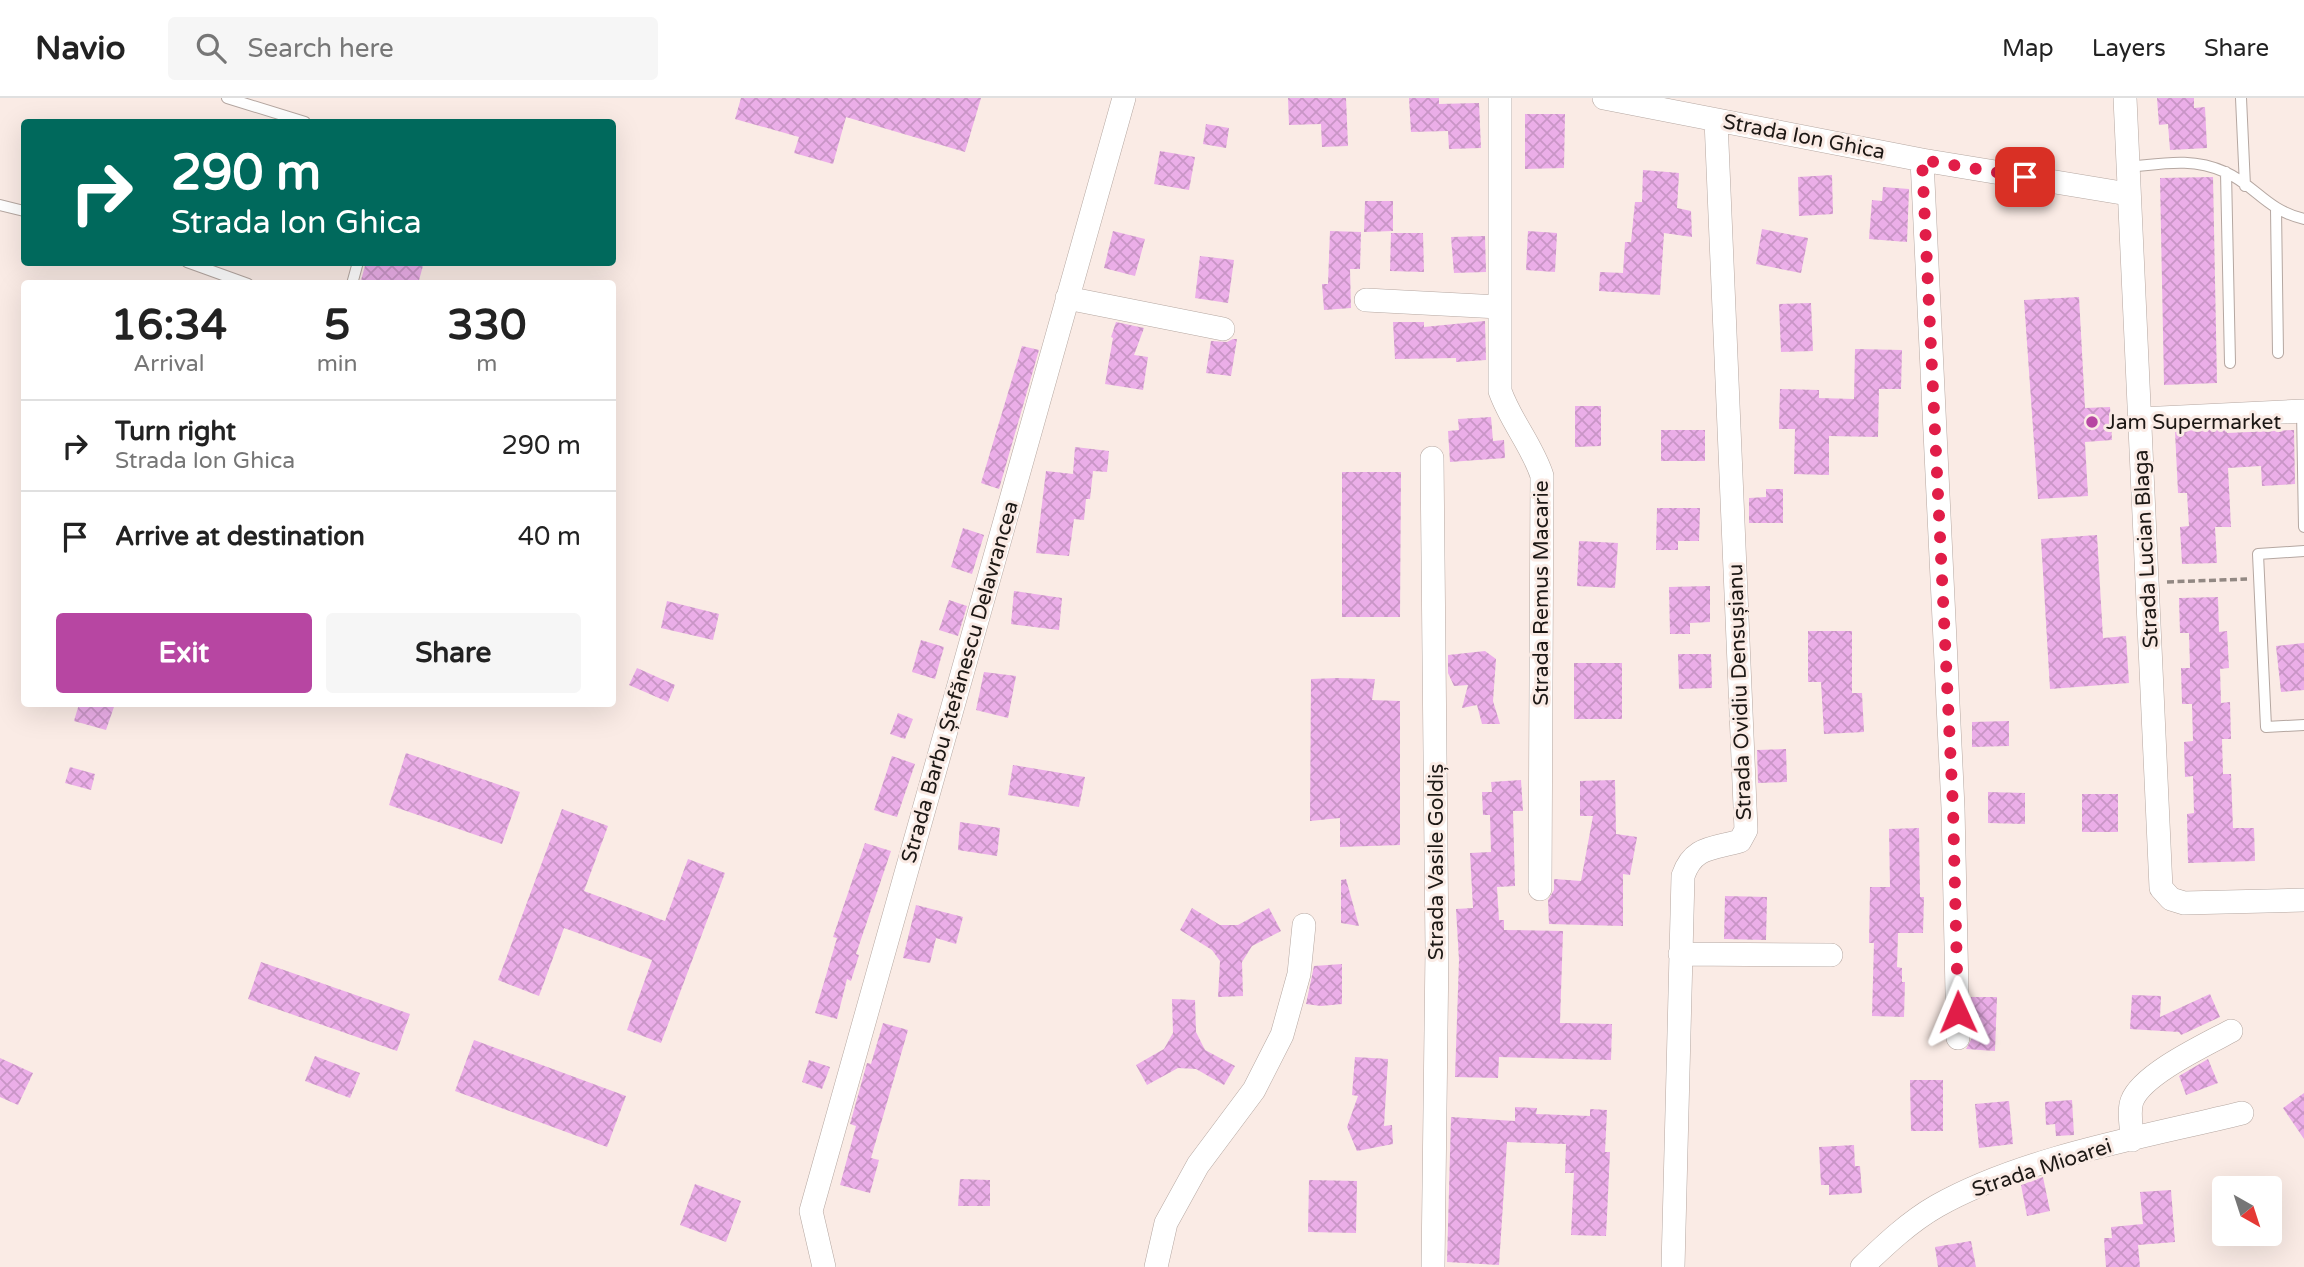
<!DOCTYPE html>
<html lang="en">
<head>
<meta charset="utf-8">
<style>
	:root { --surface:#fff; --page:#f6f6f6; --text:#222; --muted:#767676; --line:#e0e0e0; --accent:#b746a2 }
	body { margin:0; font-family:"Varela Round",sans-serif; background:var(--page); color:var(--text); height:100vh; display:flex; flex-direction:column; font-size:26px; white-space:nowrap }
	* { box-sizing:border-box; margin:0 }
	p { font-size:23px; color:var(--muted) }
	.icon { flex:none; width:38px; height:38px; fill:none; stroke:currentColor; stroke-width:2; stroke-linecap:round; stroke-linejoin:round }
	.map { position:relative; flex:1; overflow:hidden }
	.side { position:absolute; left:21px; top:182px; width:595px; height:427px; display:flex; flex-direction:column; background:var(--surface); border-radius:7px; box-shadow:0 7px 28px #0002 }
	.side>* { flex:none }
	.banner { position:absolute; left:21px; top:21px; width:595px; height:147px; border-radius:7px; box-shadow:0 7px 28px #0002; background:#00695c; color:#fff; overflow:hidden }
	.needle { width:46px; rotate:141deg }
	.buttons { position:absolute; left:2212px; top:1078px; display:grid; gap:14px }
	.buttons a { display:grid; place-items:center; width:70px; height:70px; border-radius:7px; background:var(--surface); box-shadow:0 7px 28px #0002; font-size:35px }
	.pin { position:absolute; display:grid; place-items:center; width:60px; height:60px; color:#fff; margin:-30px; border-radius:14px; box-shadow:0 4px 10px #0006 }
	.me { position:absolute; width:77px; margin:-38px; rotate:359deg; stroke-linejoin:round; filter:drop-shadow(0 0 5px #0008) }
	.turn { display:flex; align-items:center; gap:24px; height:147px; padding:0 35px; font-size:32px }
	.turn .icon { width:91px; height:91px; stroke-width:2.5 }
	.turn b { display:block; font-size:49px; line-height:60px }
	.eta { display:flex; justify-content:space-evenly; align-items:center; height:119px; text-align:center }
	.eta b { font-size:42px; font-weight:700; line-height:49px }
	.action { display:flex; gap:14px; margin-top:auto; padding:14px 35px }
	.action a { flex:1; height:80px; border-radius:7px; background:var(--accent); color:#fff; font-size:28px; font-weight:700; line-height:80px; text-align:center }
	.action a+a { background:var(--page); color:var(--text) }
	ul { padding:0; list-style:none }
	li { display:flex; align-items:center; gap:21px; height:91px; padding:0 35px; border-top:2px solid var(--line) }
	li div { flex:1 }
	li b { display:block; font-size:26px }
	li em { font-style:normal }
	header { display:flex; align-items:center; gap:42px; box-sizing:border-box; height:98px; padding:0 35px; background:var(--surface); border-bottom:2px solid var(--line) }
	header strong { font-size:33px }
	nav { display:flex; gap:38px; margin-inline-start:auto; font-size:24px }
	.search { width:490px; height:63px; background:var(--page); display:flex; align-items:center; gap:18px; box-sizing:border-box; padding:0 24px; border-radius:7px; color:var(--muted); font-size:26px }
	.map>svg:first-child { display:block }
	.building { fill:url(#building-cross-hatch) }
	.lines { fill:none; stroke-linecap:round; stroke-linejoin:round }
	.lane-casing { stroke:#b5a7a1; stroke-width:12 }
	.street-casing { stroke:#b5a7a1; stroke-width:24 }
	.path { stroke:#928883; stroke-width:3.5; stroke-dasharray:7 3.5; stroke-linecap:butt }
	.lane { stroke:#fff; stroke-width:10 }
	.street { stroke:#fff; stroke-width:23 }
	.route { stroke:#e11d48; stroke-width:12; stroke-dasharray:0 21.6 }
	.poi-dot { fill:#b746a2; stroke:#faebe5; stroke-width:2.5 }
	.labels { text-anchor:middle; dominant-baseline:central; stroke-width:6; stroke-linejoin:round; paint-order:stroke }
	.street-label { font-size:21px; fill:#1d1815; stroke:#faebe5 }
	.poi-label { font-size:21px; fill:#1d1815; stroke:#faebe5; text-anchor:start }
</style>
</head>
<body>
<header>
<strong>Navio</strong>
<div class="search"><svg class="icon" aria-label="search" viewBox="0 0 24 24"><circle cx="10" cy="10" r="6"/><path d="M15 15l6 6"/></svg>Search here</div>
<nav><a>Map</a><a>Layers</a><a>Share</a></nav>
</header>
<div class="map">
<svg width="2304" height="1169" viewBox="0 0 2304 1169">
	<defs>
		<pattern id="building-cross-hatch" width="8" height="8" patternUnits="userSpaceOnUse" patternTransform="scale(1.75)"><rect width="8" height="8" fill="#ebaee8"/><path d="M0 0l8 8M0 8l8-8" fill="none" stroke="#c995c6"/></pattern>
	</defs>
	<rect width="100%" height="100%" fill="#faebe5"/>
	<path class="building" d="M741,0H981L965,54L846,19L833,66L794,55L799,39L735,21Z
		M1288,0H1346L1348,48L1322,49L1321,26L1289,27Z
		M1409,0H1439V6L1479,5L1481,50L1449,51L1448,33L1411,34Z
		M2157,0H2194V10L2205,9L2207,50L2170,52L2168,26L2159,27Z
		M1525,16H1565L1564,70L1525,71Z
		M1206,26L1229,30L1226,50L1203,46Z
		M1160,53L1195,59L1189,92L1154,86Z
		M1643,72L1679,75L1677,110L1691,113L1692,139L1664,135L1660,197L1599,193L1600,174L1623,175L1625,144H1631L1635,104H1642Z
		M1832,77L1833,116L1799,118L1798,79Z
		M2213,79L2217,285L2164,287L2160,80Z
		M1883,89L1909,91L1907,144L1869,141L1872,102L1882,103Z
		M1365,103H1393V133L1364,134Z
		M1762,131L1808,140L1801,175L1756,166Z
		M1113,133L1145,141L1135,178L1104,170Z
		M1330,133L1361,134L1360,171H1350L1351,210L1324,212L1322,186H1328Z
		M1528,133L1557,135L1555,174L1526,172Z
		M1391,135H1423L1424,174L1390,173Z
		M1485,138L1486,174L1454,175L1451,139Z
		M1200,158L1234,162L1228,205L1195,200Z
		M366,164H424L418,186H360Z
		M2079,199L2085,310L2110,309L2112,342L2085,344L2088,398L2038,401L2024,202Z
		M1811,205L1813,253L1781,254L1779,206Z
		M1485,223L1486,262L1456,264V260L1395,261L1393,224H1424V229Z
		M1116,224L1144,230L1134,257L1148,259L1143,292L1105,286L1113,240L1111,239Z
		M1233,241H1237L1231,278L1206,275L1211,243L1227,244Z
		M1022,248L1039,252L999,391L981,385Z
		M1855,251L1902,252L1901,291H1879L1878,339L1829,338V377L1794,376L1795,331H1779L1780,291L1819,292V300L1854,301Z
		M1575,308H1601V348L1575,349Z
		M1491,319L1493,343L1504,342L1505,360L1450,364L1448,333L1459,332L1458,321Z
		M2226,331L2227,335L2294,332L2295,386L2262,388L2261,368L2228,370L2231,429H2215L2217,465L2182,466L2180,429L2189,428L2187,395H2178L2175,333Z
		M1661,332H1705V363H1661Z
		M1075,349L1109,353L1107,374L1093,373L1090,401H1086L1084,422L1074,421L1069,458L1036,455L1046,373L1073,376Z
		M1342,374H1401L1400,519H1342Z
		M1766,391H1783V425H1749V400L1766,399Z
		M1657,410H1700L1699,443H1678V452H1656Z
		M963,430L984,437L972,476L951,469Z
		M2097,437L2103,540L2126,538L2129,585L2050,591L2041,441Z
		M1579,443L1618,445L1615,490L1577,488Z
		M1710,488V524L1690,525V536H1670L1669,489Z
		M1014,493L1062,500L1059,532L1011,526Z
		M2218,499L2219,534L2227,533L2229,570L2220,571L2221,605L2230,604L2231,641H2222L2223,676H2231L2233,730H2254L2255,763L2188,765L2187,716L2194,715L2193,678L2185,679L2184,644L2193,643L2192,606H2182L2181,570H2190L2189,535H2180L2179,500Z
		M949,502L967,508L958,538L939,532Z
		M667,503L719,516L713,542L661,530Z
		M1808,533H1852V595H1862L1864,634L1824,636L1821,584H1808Z
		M921,542L944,549L935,581L912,574Z
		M2304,545V592L2281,594L2276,548Z
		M1485,553L1496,561L1493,603L1500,626H1482L1477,607L1462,610L1468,587L1454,588L1448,575V557Z
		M1678,556H1711L1712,590L1679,591Z
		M1574,565H1622V621H1574Z
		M637,570L675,587L668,604L629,587Z
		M984,574L1016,578L1008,620L976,612Z
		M1337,580L1375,581L1372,602L1400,603V747L1340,749V720L1310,723L1311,581Z
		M79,606H115L106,632L74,623Z
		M898,615L913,621L905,641L890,636Z
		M2009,623V648L1972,649V624Z
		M1786,651L1787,684L1758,685L1757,652Z
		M406,655L520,694L502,746L389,707Z
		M892,658L915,666L897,719L874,712Z
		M1013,667L1085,679L1079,709L1008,697Z
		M70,669L95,676L91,692L65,685Z
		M1521,682L1523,713H1513L1515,788L1497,789L1499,822H1504V832L1563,833L1560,925L1612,926L1611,962L1499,959L1498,980L1455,979L1459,862L1456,811L1473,810L1470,755L1491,754L1490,717H1483L1482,694H1492L1491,684Z
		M1615,682L1616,736L1637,739L1630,777L1623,776V828L1549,826L1548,802L1554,792V781L1581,783L1593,718H1580V683Z
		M1988,694L2025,695V726L1988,725Z
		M2082,696H2118V734H2082Z
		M562,711L608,728L584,793L665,823L688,761L725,775L661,945L627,932L652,862L564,830L539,898L498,882Z
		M960,724L1000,730L997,758L958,752Z
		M1919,730L1920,799H1924L1923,835H1898L1897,869L1902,870V884H1905L1904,919L1872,918L1874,845H1869L1870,789H1890L1889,731Z
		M865,745L891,753L856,856L859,857L851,883L847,881L837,921L815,915L837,840L833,839Z
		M1346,781L1359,828L1341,825V782Z
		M1725,798L1767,799L1766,842L1724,841Z
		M916,807L963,819L956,846L936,840L930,865L903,860Z
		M1192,810L1220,827H1238L1269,810L1281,833L1252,848L1242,864L1243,898L1218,899L1220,863L1212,852L1180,832Z
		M261,864L410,916L397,953L248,901Z
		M1342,866V906L1321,908L1306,906L1314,868Z
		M2210,896L2220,919L2181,937L2179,934L2130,931L2132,897L2161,898L2160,919Z
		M1971,899H1997L1995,953L1966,951L1972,940Z
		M1172,901L1195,902L1196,934L1205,952L1235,968L1224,987L1196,971L1178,970L1147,987L1136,967L1164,951L1173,935Z
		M883,925L908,932L871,1060L879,1062L870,1095L840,1087L856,1028L850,1026L867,965L871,966Z
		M474,942L626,998L607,1049L455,993Z
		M315,958L360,975L350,1000L305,983Z
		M1355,959L1388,961L1384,1028L1392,1027L1393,1046L1357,1053L1347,1029L1358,998L1352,997Z
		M0,960L33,975L18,1007L0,999Z
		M2208,961L2218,985L2186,997L2179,978Z
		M809,962L830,969L822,991L802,984Z
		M1910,982H1943V1033H1911Z
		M2304,995V1041L2283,1010Z
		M2072,1002L2074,1037L2056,1038L2055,1026L2046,1027L2045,1004Z
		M2009,1003L2013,1046L1979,1050L1975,1006Z
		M1515,1009L1537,1010L1536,1016L1590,1018V1011L1607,1012L1605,1054H1610L1606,1138L1571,1137L1574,1075H1565L1566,1046L1507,1044L1499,1167L1447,1164L1451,1019L1515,1023Z
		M1854,1047L1855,1068H1860L1862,1095L1829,1097V1087H1821L1819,1049Z
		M2043,1079L2050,1113L2027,1118L2021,1087Z
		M960,1081L990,1082V1108H958Z
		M1309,1082L1357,1083L1356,1135L1308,1134Z
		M695,1086L741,1103L726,1144L680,1127Z
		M2171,1092L2175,1144L2138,1147L2140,1169H2106L2104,1140H2112L2111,1129L2143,1126L2140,1094Z
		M1971,1143L1976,1169H1938L1935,1149Z"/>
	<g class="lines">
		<g class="lane-casing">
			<path id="lane" d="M227,0L305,24
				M2241,0L2245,88
				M2128,69C2162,66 2191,59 2225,74C2255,87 2266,112 2304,121
				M2226,74L2230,265
				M0,107L24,113
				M2276,111L2278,255
				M187,164L248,186
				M352,186L358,164
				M2302,313L2304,429
				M2304,453L2258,456L2266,629L2304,627"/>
		</g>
		<g class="street-casing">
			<path id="street" d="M1500,0V293C1511,324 1532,347 1542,378L1540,791
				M1604,0L1922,62L2128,96
				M2125,0L2161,790L2171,801L2184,805L2304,802
				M1922,62L1953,710L1958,940
				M1067,200L1223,231
				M1366,202L1499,209
				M2140,321L2304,313
				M1432,360L1437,852L1433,1169
				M1680,856L1831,857
				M2132,1042C2132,1030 2128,1014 2132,1003C2142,976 2207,946 2231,933
				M824,1169L811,1113L1124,0
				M1156,1169L1166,1125L1198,1067L1254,992L1282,937L1299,876L1304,827
				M1673,1169L1683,778C1693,748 1713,751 1740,743L1746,732L1716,22
				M1862,1169C1885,1147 1909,1124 1937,1108C2024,1059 2144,1039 2242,1015"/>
		</g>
		<path class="path" d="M2167,484L2247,481"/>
		<use href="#lane" class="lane"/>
		<use href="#street" class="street"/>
	</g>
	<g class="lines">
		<path class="route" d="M1958,914L1953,710L1922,62L2025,79"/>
	</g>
	<circle class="poi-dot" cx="2092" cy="324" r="7"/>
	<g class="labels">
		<g class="street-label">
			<text transform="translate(1804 39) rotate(11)">Strada Ion Ghica</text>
			<text transform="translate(2146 451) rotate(-93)">Strada Lucian Blaga</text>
			<text transform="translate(1541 495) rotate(-90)">Strada Remus Macarie</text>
			<text transform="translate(960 584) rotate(-74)">Strada Barbu Ștefănescu Delavrancea</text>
			<text transform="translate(1740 594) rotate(-92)">Strada Ovidiu Densușianu</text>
			<text transform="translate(1436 764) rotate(-90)">Strada Vasile Goldiș</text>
			<text transform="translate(2042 1070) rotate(-18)">Strada Mioarei</text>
		</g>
		<g class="poi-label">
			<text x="2106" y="324">Jam Supermarket</text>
		</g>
	</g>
</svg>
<div class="buttons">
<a><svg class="needle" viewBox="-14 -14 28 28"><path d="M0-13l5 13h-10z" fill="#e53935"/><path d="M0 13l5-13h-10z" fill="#767676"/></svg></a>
</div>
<div class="pin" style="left:2025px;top:79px;background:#d93025"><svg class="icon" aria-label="arrive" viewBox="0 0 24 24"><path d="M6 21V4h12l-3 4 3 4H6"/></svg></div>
<svg class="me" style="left:1958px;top:914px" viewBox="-20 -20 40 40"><path d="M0-17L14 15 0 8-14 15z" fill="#e11d48" stroke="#fff" stroke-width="4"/></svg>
<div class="banner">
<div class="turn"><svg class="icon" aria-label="right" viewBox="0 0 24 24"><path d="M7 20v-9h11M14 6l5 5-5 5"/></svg><div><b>290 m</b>Strada Ion Ghica</div></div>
</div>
<section class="side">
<div class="eta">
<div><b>16:34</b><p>Arrival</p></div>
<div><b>5</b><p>min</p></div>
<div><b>330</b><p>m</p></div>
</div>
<ul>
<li><svg class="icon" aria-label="right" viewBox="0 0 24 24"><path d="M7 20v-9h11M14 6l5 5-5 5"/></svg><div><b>Turn right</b><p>Strada Ion Ghica</p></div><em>290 m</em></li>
<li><svg class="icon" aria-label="arrive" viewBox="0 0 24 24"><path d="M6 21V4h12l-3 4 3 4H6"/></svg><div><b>Arrive at destination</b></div><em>40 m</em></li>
</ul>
<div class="action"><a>Exit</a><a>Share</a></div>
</section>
</div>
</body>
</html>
